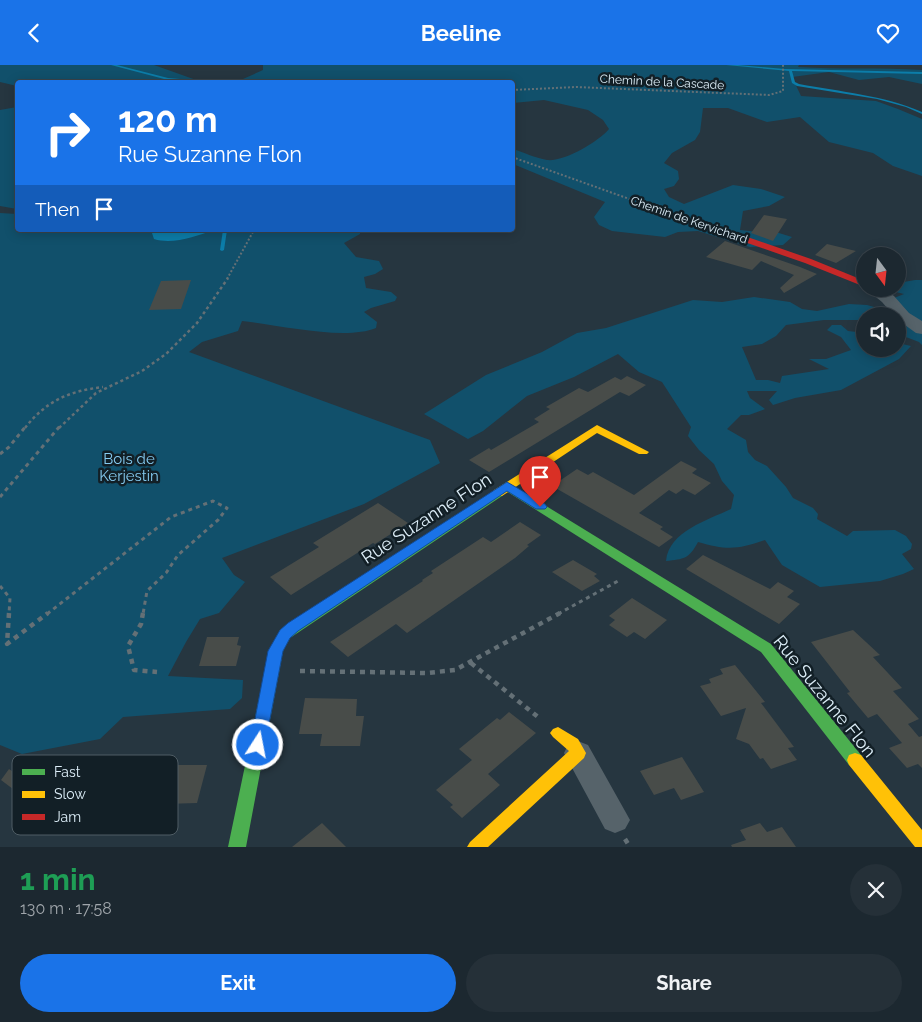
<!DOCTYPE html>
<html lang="en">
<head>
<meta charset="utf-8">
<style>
	:root { --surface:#1c2830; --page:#253038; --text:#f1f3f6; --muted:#a0a6ab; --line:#3a444c; --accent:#1a73e8 }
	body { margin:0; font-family:Raleway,sans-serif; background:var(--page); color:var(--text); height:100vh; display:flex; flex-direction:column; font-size:19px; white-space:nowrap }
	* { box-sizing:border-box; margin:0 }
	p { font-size:16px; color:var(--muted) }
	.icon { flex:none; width:28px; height:28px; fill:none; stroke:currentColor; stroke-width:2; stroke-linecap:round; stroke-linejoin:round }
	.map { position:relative; height:782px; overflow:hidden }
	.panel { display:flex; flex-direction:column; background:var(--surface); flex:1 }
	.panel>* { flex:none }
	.guide { position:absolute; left:15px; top:15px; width:500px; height:152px; border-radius:5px; box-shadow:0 2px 12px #0003,0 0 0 1px var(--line); background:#1a73e8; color:#fff; overflow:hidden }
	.needle { width:32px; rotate:165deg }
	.controls { position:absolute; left:856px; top:182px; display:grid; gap:10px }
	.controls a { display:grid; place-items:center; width:50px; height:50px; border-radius:50%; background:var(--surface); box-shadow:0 2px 12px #0003,0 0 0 1px var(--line); font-size:25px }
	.pin { position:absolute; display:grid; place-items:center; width:42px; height:42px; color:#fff; margin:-51px -21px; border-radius:50% 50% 50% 0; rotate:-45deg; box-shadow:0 0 5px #0007 }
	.pin .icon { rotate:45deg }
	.me { position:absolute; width:55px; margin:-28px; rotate:11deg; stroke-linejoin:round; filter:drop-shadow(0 0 4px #0008) }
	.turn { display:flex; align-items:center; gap:18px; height:105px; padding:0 20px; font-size:22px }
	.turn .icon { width:65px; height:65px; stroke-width:2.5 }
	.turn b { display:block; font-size:35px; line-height:42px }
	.then { display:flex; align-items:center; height:48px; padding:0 20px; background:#0003; gap:10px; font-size:19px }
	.round { display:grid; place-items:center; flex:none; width:52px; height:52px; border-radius:26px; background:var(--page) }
	.headline { display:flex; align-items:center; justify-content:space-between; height:85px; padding:0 20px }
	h1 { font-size:30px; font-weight:700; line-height:38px; color:#1e9e55 }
	.button { display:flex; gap:10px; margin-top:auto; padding:10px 20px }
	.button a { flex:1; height:58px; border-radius:30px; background:var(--accent); color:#fff; font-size:20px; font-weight:700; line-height:58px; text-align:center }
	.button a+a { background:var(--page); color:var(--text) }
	header { display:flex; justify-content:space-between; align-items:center; height:65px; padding:0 20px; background:var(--accent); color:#fff; font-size:22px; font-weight:700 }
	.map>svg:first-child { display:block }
	.green { fill:#11506b }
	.water { fill:#0c7da9 }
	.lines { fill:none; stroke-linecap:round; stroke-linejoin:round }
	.stream { fill:#0c7da9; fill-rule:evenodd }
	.building { fill:#484c49 }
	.path-far3 { stroke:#647076; stroke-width:2; stroke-dasharray:2 2; stroke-linecap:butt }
	.path-far2 { stroke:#647076; stroke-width:2.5; stroke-dasharray:3 3; stroke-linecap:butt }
	.path-far1 { stroke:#647076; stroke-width:3; stroke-dasharray:4 4; stroke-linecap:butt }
	.path { stroke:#647076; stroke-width:4.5; stroke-dasharray:5 5; stroke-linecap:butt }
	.street { fill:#56636a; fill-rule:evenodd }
	.fast { fill:#4caf50; fill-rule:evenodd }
	.slow { fill:#ffc107; fill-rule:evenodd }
	.jam { fill:#c62828; fill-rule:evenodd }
	.route { fill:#1a73e8; stroke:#114b97 }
	.labels { text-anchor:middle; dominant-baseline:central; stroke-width:5; stroke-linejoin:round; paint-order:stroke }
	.far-street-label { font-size:12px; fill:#ddeef8; stroke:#121f26 }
	.park-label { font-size:15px; fill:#85cbf1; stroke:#121f26 }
	.near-street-label { font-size:18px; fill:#ddeef8; stroke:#121f26 }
	.key { fill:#121f26; stroke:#4f5d65; stroke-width:1 }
	.key-label { font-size:14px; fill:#ddeef8 }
</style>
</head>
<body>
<header><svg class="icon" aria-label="back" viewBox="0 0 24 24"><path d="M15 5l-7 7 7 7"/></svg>Beeline<svg class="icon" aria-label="heart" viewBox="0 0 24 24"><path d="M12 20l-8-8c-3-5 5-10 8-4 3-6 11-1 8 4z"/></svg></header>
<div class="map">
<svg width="922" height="782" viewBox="0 0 922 782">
	<rect width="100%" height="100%" fill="#263640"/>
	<path class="green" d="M0,0H154L199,16L232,17L18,18L17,21L0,17Z
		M263,0H799L798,2C839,5 881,2 922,5V19L889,12L859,15L829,7L792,12L801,31L876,36L898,44L922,54V111L893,101L873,88L829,77L800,52L767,57L728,43H703L700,67L695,75L672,88L664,98L678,106L679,114L674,121L664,124L669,132L684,139L733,120L761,124L785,132L769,141L743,146L740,165L759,167L769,165L792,172L783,180L750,182L698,166L678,167L665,172L612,166L599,160L594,152L605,137L513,99V84C523,87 535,93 547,95C564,97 598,77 609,64L603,55L588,45L544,35L513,38L512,18H245L243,14L263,5Z
		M17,42H18L17,144L0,141V45Z
		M0,148L17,149L18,165H360V169L344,178L356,192L379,196L383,204L375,209L364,212L366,223L391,227L397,232L395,236L371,243L364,247L377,257L376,263C345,276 278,260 242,256L238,266L202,277L189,287L430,375L440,398L364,439L222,493L234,510L245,517L219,548L200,554L186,577L168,611L243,615L242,633L230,644L123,652L100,674L22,689L0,680Z
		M915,215H922V280L919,277L898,269V263L904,256L894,233L904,229L884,224H898V218Z
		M754,232L790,237L802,244L817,246L849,239L867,240L892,247L896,251H865V255H824L786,260L776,271L762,279L742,282L756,315H768L780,318L782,311L829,304L809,294H826L851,285L841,272L827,265L832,260H841L848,266L865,268V284H898V278L911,281L899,294L841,325L795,333L773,340L769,335L777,326H747L750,333L765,344L749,350H741L727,364L746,375L748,387L755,395L767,401L786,422L793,433L813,443L818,449L817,454L847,471L853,466L895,465L906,471L912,479L911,484L902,489L914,504L903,509L880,516L820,522L782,500L765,475C738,485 725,485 698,477C689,494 684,494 666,496C669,466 708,455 731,444L734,430L722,416L714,399L699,385L688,371L691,362L662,317L639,307L618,289L574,312L527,331L483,366L468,374L424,349L486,310L542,287L577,268L606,263L693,235L722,237Z"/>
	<path class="water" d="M155,165H214C196,171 173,180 154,174L152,168Z"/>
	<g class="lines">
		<path class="stream" d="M111,0H117L168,13L229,18H206L168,15Z
			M726,0H738L785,4L922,7V9L792,6L795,17L799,19C841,27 883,30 922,47V49L906,42L877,34L797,21L792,18L789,6Z
			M223,165H227L224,185L222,186L220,185Z"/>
	</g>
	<path class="building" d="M764,150L787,154L773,176L751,168Z
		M725,176L800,202L817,209L784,228L780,223L794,210L761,196L752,205L706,192Z
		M827,179L856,186L836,198L815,190Z
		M191,215L181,244L149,245L161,216Z
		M627,311L646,320L629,331L620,327L489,407L469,395L489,383L491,385L539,357L534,354L550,344L546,342L579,323L588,327L615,312L621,315Z
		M681,396L697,404L692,408L711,418L695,430L683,424L676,429L669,425L639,448L663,462L660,464L673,472L659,482L552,421L577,404L588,410L593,407L634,430Z
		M378,438L408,458L375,479L373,478L291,530L270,512L319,482L313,478Z
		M520,457L541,470L527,480L529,481L515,493L407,568L396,559L348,592L330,577L423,516L422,515L433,508L431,506L483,472L491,477Z
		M703,490L770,524L778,517L794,526L787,532L800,539L779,559L686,504Z
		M573,495L597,509L594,511L600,516L582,526L552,507Z
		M632,533L667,555L645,574L634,567L627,572L609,560L615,555L609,551Z
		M853,565L880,590L873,592L902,623L893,626L919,654L908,659L919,672L922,671V703L918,699L907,703L889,683L902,678L877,649L868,653L847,628L850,627L811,577Z
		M207,572H239L237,580L241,581L236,601H199Z
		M735,600L765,637L761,638L794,682L788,683L797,695L771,704L763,693L760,694L749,679L736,674L746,643L721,651L700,621L711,618L709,614L723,609L720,604Z
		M305,633L357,634L356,651H364L360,681H320L322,669H299Z
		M509,647L536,668L488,709L500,720L462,753L450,742L453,740L436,725L472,695L459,684L497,653L500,655Z
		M682,692L704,727L681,735L674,723L654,730L640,706Z
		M175,700H207L197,738L165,739Z
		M9,704L54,735L42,746L1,715Z
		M322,758L346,782H292Z
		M760,758L767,767L782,762L796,782H732L731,780L746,775L740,765Z"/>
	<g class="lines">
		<path class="path-far3" d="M512,25L576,22L769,30L783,26V0
			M512,92L691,156
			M227,214L254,165"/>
		<path class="path-far2" d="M25,363C46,336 69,326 103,322
			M59,363L96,328L142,306L166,289L197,258L228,213"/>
		<path class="path-far1" d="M0,389L9,382L26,361
			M0,432L60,361
			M0,521L10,533L9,549
			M47,549L171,452L213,436L227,443L218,455L178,490L166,508L147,526L143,549
			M558,549L618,516"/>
		<path class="path" d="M9,548L7,579L48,548
			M143,548L141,559L128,581L134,605L157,607
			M471,598L538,652
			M300,606L427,608L455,605L560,548
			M625,774L630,782"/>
		<path class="street" d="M866,224H884L894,231L909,248L922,256V269L916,268L898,255V251H894L882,237Z
			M578,676L588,680L625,746L630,755L625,764L615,768L605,764L564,688L568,680Z"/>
		<path class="fast" d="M507,417L771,579L861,690L863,695L861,700L855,702L849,700L761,587L503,424L501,421Z
			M498,424L504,428L502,431L290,573L283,586L246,782H228L269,586L280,565Z"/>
		<path class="slow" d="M597,360L649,387L647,389H639L597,368L502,431H494L492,428L494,425Z
			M558,662L578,674L586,688L584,693L488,782H467L470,777L569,686L553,672L550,668L553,664Z
			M855,688L861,690L922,765V782H915L849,700L847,695L849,690Z"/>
		<path class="jam" d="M704,159H710L811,194L865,216V222L805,198L704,163Z"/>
	</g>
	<path class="route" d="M507,417L545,439L547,442L545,444H536L507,426L298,566L290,573L283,586L265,680L263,685L258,687L252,685L250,680L268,586L280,565L288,558Z"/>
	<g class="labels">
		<g class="far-street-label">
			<text transform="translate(662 17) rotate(3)">Chemin de la Cascade</text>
			<text transform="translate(689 155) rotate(19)">Chemin de Kervichard</text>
		</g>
		<g class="park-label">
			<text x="129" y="394">Bois de<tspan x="129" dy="17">Kerjestin</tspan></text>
		</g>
		<g class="near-street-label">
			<text transform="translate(426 453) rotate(-33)">Rue Suzanne Flon</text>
			<text transform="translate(825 631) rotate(51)">Rue Suzanne Flon</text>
		</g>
	</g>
	<rect x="12" y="690" width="166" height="80" rx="8" class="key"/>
	<rect x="22" y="704" width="23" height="6" fill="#4caf50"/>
	<rect x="22" y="726" width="23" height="7" fill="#ffc107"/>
	<rect x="22" y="749" width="23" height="6" fill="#c62828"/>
	<g class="key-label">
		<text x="54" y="712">Fast</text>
		<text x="54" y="734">Slow</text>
		<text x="54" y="757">Jam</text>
	</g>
</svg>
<div class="controls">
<a><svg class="needle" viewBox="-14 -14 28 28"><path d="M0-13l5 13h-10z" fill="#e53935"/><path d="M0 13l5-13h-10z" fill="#a0a6ab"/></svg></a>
<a><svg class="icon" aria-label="sound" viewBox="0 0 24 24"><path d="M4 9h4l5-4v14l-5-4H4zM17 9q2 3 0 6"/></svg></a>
</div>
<div class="pin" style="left:540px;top:442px;background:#d93025"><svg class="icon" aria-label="arrive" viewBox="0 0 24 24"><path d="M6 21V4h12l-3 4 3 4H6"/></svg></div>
<svg class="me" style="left:258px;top:680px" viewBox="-20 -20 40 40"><circle r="17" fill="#1a73e8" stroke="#fff" stroke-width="3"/><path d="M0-11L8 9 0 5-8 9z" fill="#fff"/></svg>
<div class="guide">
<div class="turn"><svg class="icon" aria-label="right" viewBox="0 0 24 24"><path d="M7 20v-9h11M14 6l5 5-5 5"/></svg><div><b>120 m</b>Rue Suzanne Flon</div></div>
<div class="then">Then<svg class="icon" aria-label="arrive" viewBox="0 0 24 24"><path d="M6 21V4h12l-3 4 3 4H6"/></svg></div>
</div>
</div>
<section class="panel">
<div class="headline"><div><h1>1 min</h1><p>130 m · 17:58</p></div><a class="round"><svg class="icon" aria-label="close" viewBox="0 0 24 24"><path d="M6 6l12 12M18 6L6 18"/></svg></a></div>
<div class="button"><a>Exit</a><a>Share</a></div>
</section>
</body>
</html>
